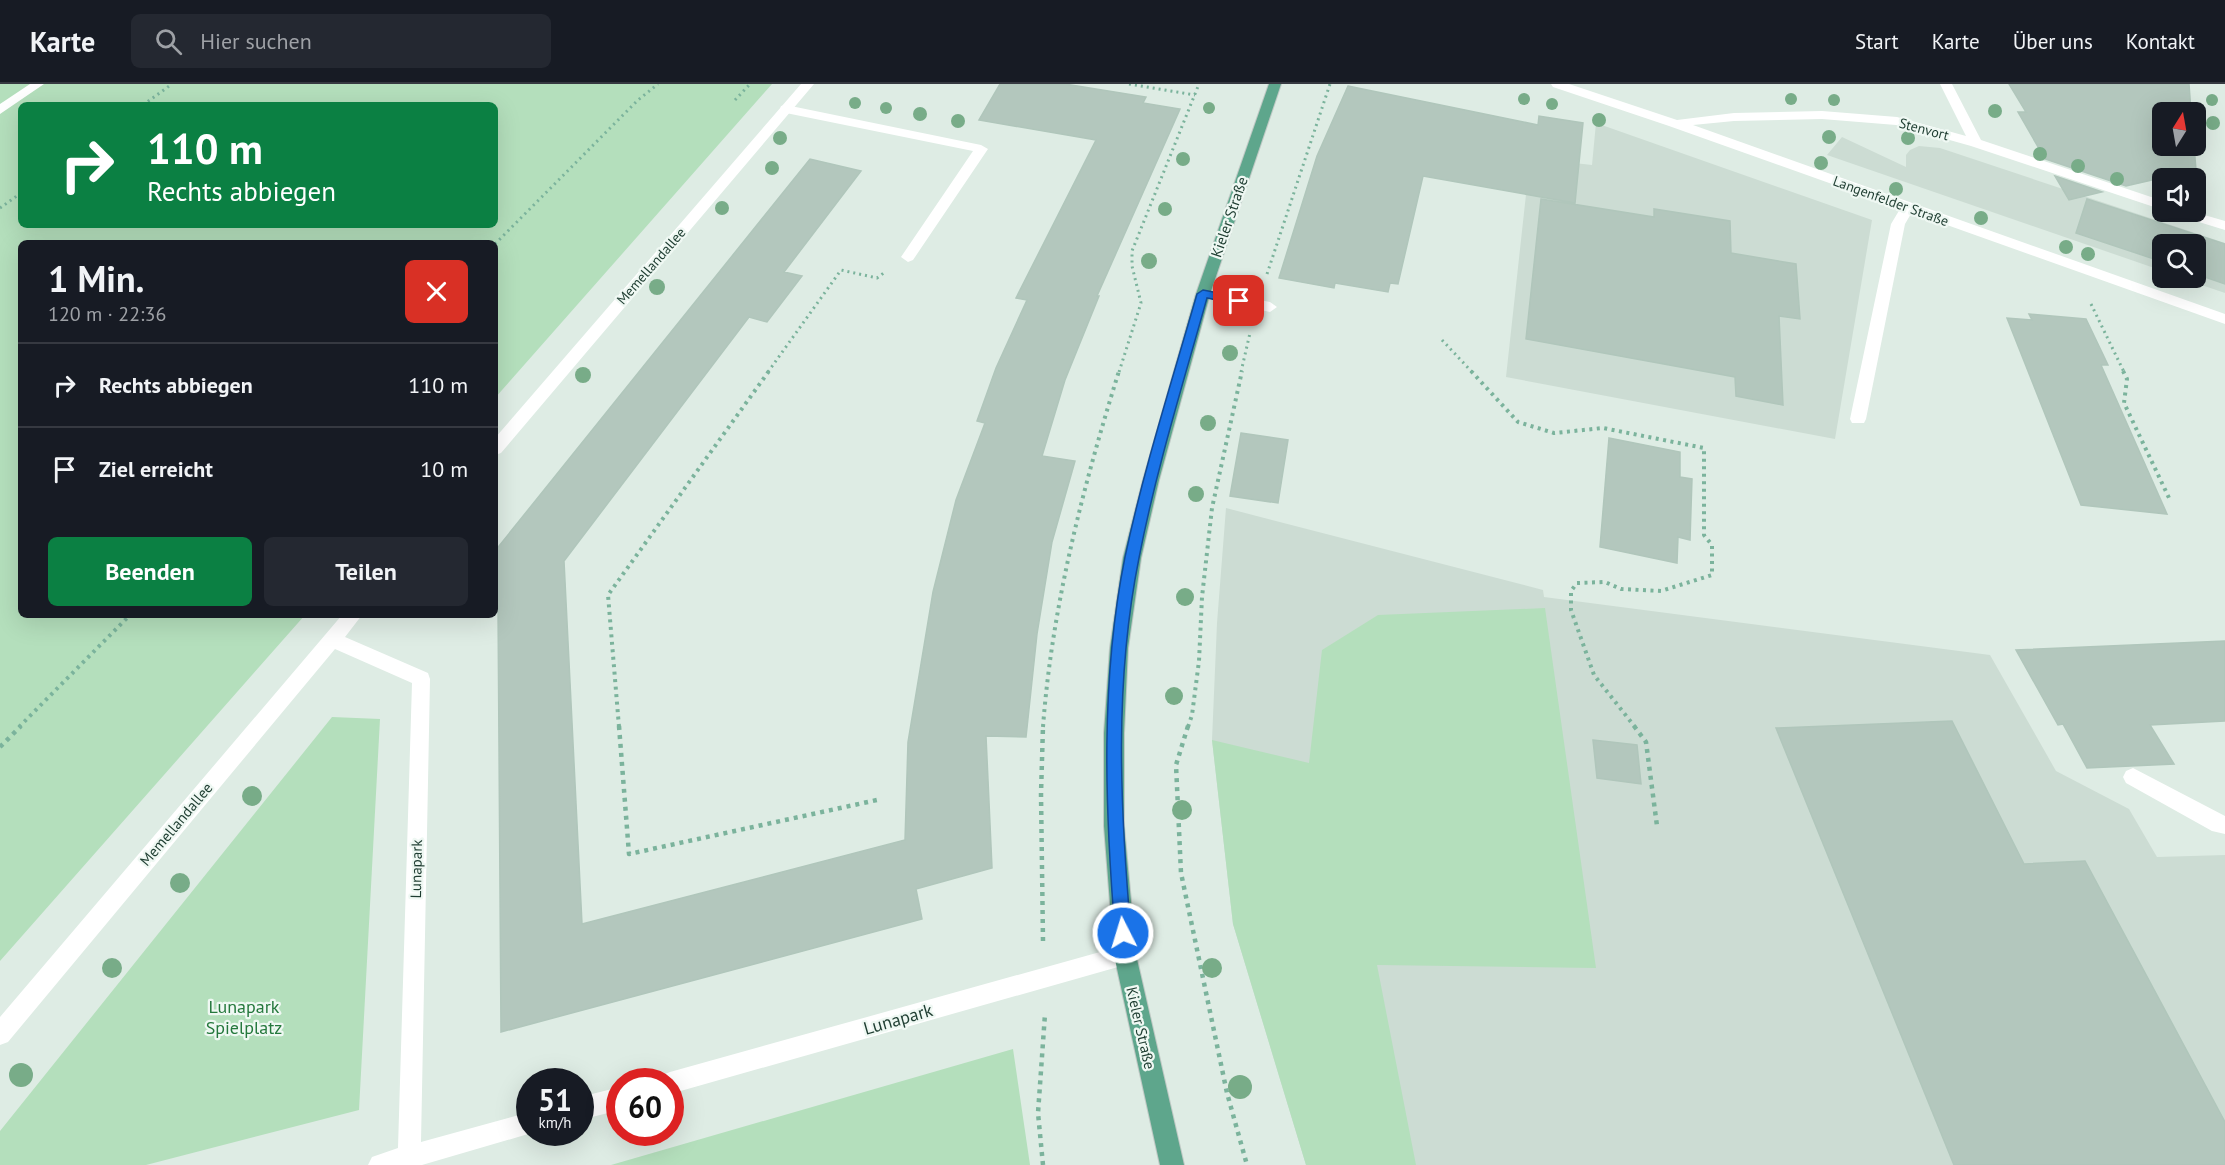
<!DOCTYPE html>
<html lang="de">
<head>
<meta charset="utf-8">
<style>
	:root { --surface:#171b24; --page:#242831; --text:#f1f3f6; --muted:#9ea1a6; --line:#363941; --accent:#0b8043 }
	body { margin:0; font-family:"PT Sans",sans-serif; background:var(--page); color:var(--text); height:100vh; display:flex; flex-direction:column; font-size:22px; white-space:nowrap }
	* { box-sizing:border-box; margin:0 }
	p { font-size:20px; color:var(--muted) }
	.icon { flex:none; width:33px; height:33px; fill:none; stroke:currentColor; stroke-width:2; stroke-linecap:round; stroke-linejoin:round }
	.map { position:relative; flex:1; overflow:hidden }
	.drawer { position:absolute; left:18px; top:156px; width:480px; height:378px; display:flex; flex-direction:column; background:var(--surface); border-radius:9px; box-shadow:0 6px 24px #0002 }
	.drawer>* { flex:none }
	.banner { position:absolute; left:18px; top:18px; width:480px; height:126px; border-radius:9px; box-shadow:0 6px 24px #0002; background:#0b8043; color:#fff; overflow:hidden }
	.needle { width:39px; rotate:11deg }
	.controls { position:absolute; left:2152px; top:18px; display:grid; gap:12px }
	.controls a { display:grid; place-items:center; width:54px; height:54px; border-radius:9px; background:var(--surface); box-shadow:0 6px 24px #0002; font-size:30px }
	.speed { position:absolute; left:516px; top:984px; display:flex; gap:12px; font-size:30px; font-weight:700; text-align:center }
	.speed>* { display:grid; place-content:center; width:78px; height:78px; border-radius:50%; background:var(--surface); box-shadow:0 6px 24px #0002; line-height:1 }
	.speed small { font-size:15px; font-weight:400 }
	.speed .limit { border:9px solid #d22; background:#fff; color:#111 }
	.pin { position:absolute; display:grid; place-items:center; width:51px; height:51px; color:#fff; margin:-26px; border-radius:12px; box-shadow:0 3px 9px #0006 }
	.me { position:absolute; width:66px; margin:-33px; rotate:355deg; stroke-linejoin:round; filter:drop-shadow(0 0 4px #0008) }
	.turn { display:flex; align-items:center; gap:21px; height:126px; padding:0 30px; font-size:27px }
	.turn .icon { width:78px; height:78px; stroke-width:2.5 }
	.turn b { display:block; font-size:42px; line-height:51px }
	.round { display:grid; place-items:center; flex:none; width:63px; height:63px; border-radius:9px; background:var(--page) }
	.overview { display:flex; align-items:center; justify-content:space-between; height:102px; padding:0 30px }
	h1 { font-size:36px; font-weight:600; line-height:45px }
	.action { display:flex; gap:12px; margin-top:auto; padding:12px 30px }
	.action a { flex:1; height:69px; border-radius:9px; background:var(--accent); color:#fff; font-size:24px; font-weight:600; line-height:69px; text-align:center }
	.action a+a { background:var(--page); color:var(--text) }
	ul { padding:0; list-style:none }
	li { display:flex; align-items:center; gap:18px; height:84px; padding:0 30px; border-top:2px solid var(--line) }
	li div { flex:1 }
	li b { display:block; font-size:22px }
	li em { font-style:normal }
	header { display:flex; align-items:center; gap:36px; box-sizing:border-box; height:84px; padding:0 30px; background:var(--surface); border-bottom:2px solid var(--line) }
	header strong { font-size:28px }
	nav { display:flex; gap:33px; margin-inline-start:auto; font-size:21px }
	.search { width:420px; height:54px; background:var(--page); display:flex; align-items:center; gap:15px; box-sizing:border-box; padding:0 21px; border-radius:9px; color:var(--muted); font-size:22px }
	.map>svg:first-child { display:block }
	.built { fill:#ccdcd3 }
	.green { fill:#b4dfbc; fill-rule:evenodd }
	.building { fill:#b3c7bd; stroke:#b0c6bb; stroke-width:1.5 }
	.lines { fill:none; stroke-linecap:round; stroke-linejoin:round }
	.primary-casing { stroke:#c0c9c5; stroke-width:2 }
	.path-far2 { stroke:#7bb39c; stroke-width:3; stroke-dasharray:2 4; stroke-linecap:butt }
	.path-far1 { stroke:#7bb39c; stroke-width:4; stroke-dasharray:3 4.5; stroke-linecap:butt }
	.path { stroke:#7bb39c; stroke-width:4.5; stroke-dasharray:4 5; stroke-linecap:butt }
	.lane { fill:#fff; fill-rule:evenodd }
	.street { fill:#fff; fill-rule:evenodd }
	.primary { fill:#5ea68c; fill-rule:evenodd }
	.tree { fill:#78ac88 }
	.route { fill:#1a73e8; stroke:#114b97; stroke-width:1.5 }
	.labels { text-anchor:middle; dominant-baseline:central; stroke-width:4.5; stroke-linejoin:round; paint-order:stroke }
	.far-street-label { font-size:14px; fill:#1e3d31; stroke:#eff8f3 }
	.street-label { font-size:15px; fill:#1e3d31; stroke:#eff8f3 }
	.near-park-label { font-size:18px; fill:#24783c; stroke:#eff8f3 }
	.near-street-label { font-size:18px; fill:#1e3d31; stroke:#eff8f3 }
</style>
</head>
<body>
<header>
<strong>Karte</strong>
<div class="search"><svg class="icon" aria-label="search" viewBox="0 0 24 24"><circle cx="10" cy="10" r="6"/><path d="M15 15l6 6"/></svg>Hier suchen</div>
<nav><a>Start</a><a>Karte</a><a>Über uns</a><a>Kontakt</a></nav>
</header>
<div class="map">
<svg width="2225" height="1081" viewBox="0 0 2225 1081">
	<rect width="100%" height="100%" fill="#deece4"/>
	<path class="built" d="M1596,39L1872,136L1835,355L1506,293L1530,74L1592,81Z
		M1842,53L1906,83V71L1910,66L1919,62L1940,64L2225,159V209L2181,194H2196V160H2163V187L1827,71Z
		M1226,424L1543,506L1544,513L1990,571L2056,687L2129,725L2157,773L2225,771V1081H1306L1233,840L1212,656L1217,539Z"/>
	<path class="green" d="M0,0H772L495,314V159H21V531H305L0,877ZM21,21H495V141H21Z
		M1545,524L1596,884L1377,881L1416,1081H1306L1233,840L1212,656L1309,679L1322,566L1378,531Z
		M332,633L380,635L359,1026L146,1081H0V1047Z
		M1013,965L1030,1081H611Z"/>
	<path class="building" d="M1000,0H1065L1146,13L1143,19L1180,25L1097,212H1099L1065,296L1042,372L1075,377L1052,458L1037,550L1026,653L986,652L992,784L916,805L922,835L501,948L498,522L495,521V467L810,75L861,87L784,188L802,192L767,238L749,233L564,477L582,840L905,756L908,658L933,508L956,416L985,339L977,337L996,284L1027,216L1016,214L1096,56L979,36Z
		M2009,0H2189L2191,28H2163V62H2194L2196,86L2126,102L2045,75L2018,28H2026Z
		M1348,2L1538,41L1539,32L1583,39L1575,119L1423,92L1398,200L1390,199L1388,208L1335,199L1334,204L1279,194L1317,72Z
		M2055,92L2102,108L2069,116Z
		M1541,115L1654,133V125L1730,137L1731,169L1796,180L1800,235L1779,232L1783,321L1736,312L1735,293L1526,255Z
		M2087,115L2225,160V200L2196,190V160H2163V178L2076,149Z
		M2029,230L2086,235L2108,281H2101L2167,430L2081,421L2007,234L2032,236Z
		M1241,349L1288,356L1278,419L1230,412Z
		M1609,354L1680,368V393L1692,395L1690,456L1678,453L1677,479L1600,463Z
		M2225,557V637L2150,641L2174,680L2087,684L2063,640L2058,641L2016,566Z
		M1952,637L2024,780L2085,777L2225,1038V1081H1954L1776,644Z
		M1593,656L1637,661L1641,700L1597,694Z"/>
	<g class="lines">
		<g class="primary-casing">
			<path id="primary" d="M1269,0H1281L1210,210L1159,396L1141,474L1128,564L1124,649V742L1136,871L1184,1081H1160L1114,871L1104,742V649L1110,564L1123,474L1143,396L1196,210Z"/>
		</g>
		<path class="path-far2" d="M1129,0L1195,11
			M735,16L750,0
			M143,21L172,0
			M0,124L21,109
			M495,160L638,16L658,0
			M1267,190L1330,0
			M2091,220L2124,288
			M1442,256L1472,288
			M768,288L841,186L877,194L885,188
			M1119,288L1141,219L1132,182V167L1199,0
			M1241,288L1250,249"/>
		<path class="path-far1" d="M1471,287L1518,338L1554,349L1603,344L1704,364V451L1712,461V491L1661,507L1621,505L1605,498L1577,499L1571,507V526L1594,591L1635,643
			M2123,287L2127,295L2124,319L2170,416
			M19,643L130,531
			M619,643L608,511L769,287
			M1043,643C1052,522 1083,403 1119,287
			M1188,643L1192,631L1199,577L1202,513L1212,424L1242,287"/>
		<path class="path" d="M619,642L629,770L877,716
			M1188,642L1176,681L1181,789L1227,1009L1247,1081
			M1634,642L1646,658L1657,742
			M0,663L21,642
			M1043,857L1041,710L1043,642
			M1043,1081L1038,1029L1045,930"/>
		<path class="lane" d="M30,0H44L0,30V20Z
			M786,21L981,61L988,65L913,176L908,178L901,173L973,67L781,28L780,25L781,22Z
			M1908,119L1915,123L1905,140L1866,335L1864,339H1852L1850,335L1891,140L1903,120Z
			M1203,205L1270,218L1277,223L1270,228L1198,213L1196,210Z
			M2133,684L2225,732V750L2212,747L2126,699L2123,693L2126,687Z"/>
		<path class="street" d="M801,0H814L501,369L495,371V354Z
			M1551,0H1569L1677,36L1734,29L1822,27L1897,33L1966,52L1940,0H1952L1981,56L2163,117V126L1971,62L1896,41L1822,35L1734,37L1693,41L2225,230V240L1669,42L1553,3Z
			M2174,128H2194L2225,137V146L2176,131Z
			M342,531H362L345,553L428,589L430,595L421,1058L530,1028V1048H535L422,1081H368L372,1073L398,1064L412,599L335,565L8,958L0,961V933Z
			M1125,861L1133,864L1136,871L1133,878L1125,881L670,1010V998H659L662,991L670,988Z
			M620,1003V1026L580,1036V1013Z"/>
		<use href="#primary" class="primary"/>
	</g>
	<g class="tree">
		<circle cx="1524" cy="15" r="6"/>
		<circle cx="1791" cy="15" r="6"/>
		<circle cx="1834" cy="16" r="6"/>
		<circle cx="2212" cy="16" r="6"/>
		<circle cx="855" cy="19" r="6"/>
		<circle cx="1552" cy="20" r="6"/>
		<circle cx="886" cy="24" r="6"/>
		<circle cx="1209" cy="24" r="6"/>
		<circle cx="1995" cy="27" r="7"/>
		<circle cx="920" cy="30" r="7"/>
		<circle cx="1599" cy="36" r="7"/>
		<circle cx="958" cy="37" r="7"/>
		<circle cx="2213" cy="39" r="7"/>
		<circle cx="1829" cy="53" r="7"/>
		<circle cx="780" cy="54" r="7"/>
		<circle cx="1908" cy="54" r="7"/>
		<circle cx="2040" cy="70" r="7"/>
		<circle cx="1183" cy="75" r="7"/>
		<circle cx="1821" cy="79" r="7"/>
		<circle cx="2078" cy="82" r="7"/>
		<circle cx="772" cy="84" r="7"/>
		<circle cx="2117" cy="95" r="7"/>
		<circle cx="1896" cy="105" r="7"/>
		<circle cx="722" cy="124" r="7"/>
		<circle cx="1165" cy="125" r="7"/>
		<circle cx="1981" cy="134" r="7"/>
		<circle cx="2066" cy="163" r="7"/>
		<circle cx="2088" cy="170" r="7"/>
		<circle cx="1149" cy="177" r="8"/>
		<circle cx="657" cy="203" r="8"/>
		<circle cx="1230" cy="269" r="8"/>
		<circle cx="583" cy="291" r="8"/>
		<circle cx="1208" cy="339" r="8"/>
		<circle cx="1196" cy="410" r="8"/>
		<circle cx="1185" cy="513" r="9"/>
		<circle cx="1174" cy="612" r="9"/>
		<circle cx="252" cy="712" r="10"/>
		<circle cx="1182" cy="726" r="10"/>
		<circle cx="180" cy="799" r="10"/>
		<circle cx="112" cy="884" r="10"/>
		<circle cx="1212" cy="884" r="10"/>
		<circle cx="21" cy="991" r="12"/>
		<circle cx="1240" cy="1003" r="12"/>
	</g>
	<path class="route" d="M1203,206L1239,213L1244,217L1239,221L1207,214C1183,300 1156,386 1139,474C1114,598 1120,724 1131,849L1129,855L1123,857L1117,855L1115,849C1105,724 1100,597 1125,473C1144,384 1172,297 1197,210Z"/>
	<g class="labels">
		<g class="far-street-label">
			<text transform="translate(1924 45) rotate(15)">Stenvort</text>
			<text transform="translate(1891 117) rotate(20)">Langenfelder Straße</text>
			<text transform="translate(651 182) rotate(-49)">Memellandallee</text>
		</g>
		<g class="street-label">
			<text transform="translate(1229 133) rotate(-71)">Kieler Straße</text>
			<text transform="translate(176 740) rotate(-50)">Memellandallee</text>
			<text transform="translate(416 785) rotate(-89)">Lunapark</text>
			<text transform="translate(1141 944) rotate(77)">Kieler Straße</text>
		</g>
		<g class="near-park-label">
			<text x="244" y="922">Lunapark<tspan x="244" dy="21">Spielplatz</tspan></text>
		</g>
		<g class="near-street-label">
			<text transform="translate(898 935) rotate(-16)">Lunapark</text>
		</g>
	</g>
</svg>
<div class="controls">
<a><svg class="needle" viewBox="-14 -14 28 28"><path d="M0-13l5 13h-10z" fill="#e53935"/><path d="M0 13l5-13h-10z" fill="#9ea1a6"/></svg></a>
<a><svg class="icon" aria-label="sound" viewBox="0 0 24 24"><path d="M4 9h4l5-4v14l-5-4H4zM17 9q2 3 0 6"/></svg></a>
<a><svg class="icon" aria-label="search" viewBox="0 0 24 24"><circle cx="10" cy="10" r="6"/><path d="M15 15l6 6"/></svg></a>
</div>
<div class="speed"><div>51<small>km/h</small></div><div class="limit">60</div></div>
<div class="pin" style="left:1239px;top:217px;background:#d93025"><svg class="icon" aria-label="arrive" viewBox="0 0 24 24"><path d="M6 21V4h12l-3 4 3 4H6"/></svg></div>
<svg class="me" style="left:1123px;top:849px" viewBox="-20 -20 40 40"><circle r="17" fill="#1a73e8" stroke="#fff" stroke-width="3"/><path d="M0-11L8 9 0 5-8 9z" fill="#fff"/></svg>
<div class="banner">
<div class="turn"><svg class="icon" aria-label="right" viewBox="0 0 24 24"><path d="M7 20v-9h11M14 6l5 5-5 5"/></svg><div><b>110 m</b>Rechts abbiegen</div></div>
</div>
<section class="drawer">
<div class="overview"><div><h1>1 Min.</h1><p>120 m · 22:36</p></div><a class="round" style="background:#d93025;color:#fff"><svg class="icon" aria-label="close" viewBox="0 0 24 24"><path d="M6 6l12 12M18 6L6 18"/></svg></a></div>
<ul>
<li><svg class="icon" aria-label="right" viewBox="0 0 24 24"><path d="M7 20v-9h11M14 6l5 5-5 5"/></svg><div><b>Rechts abbiegen</b></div><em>110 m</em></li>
<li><svg class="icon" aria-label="arrive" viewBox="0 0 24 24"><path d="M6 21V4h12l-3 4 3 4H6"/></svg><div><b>Ziel erreicht</b></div><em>10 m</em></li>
</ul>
<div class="action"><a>Beenden</a><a>Teilen</a></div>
</section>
</div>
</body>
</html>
